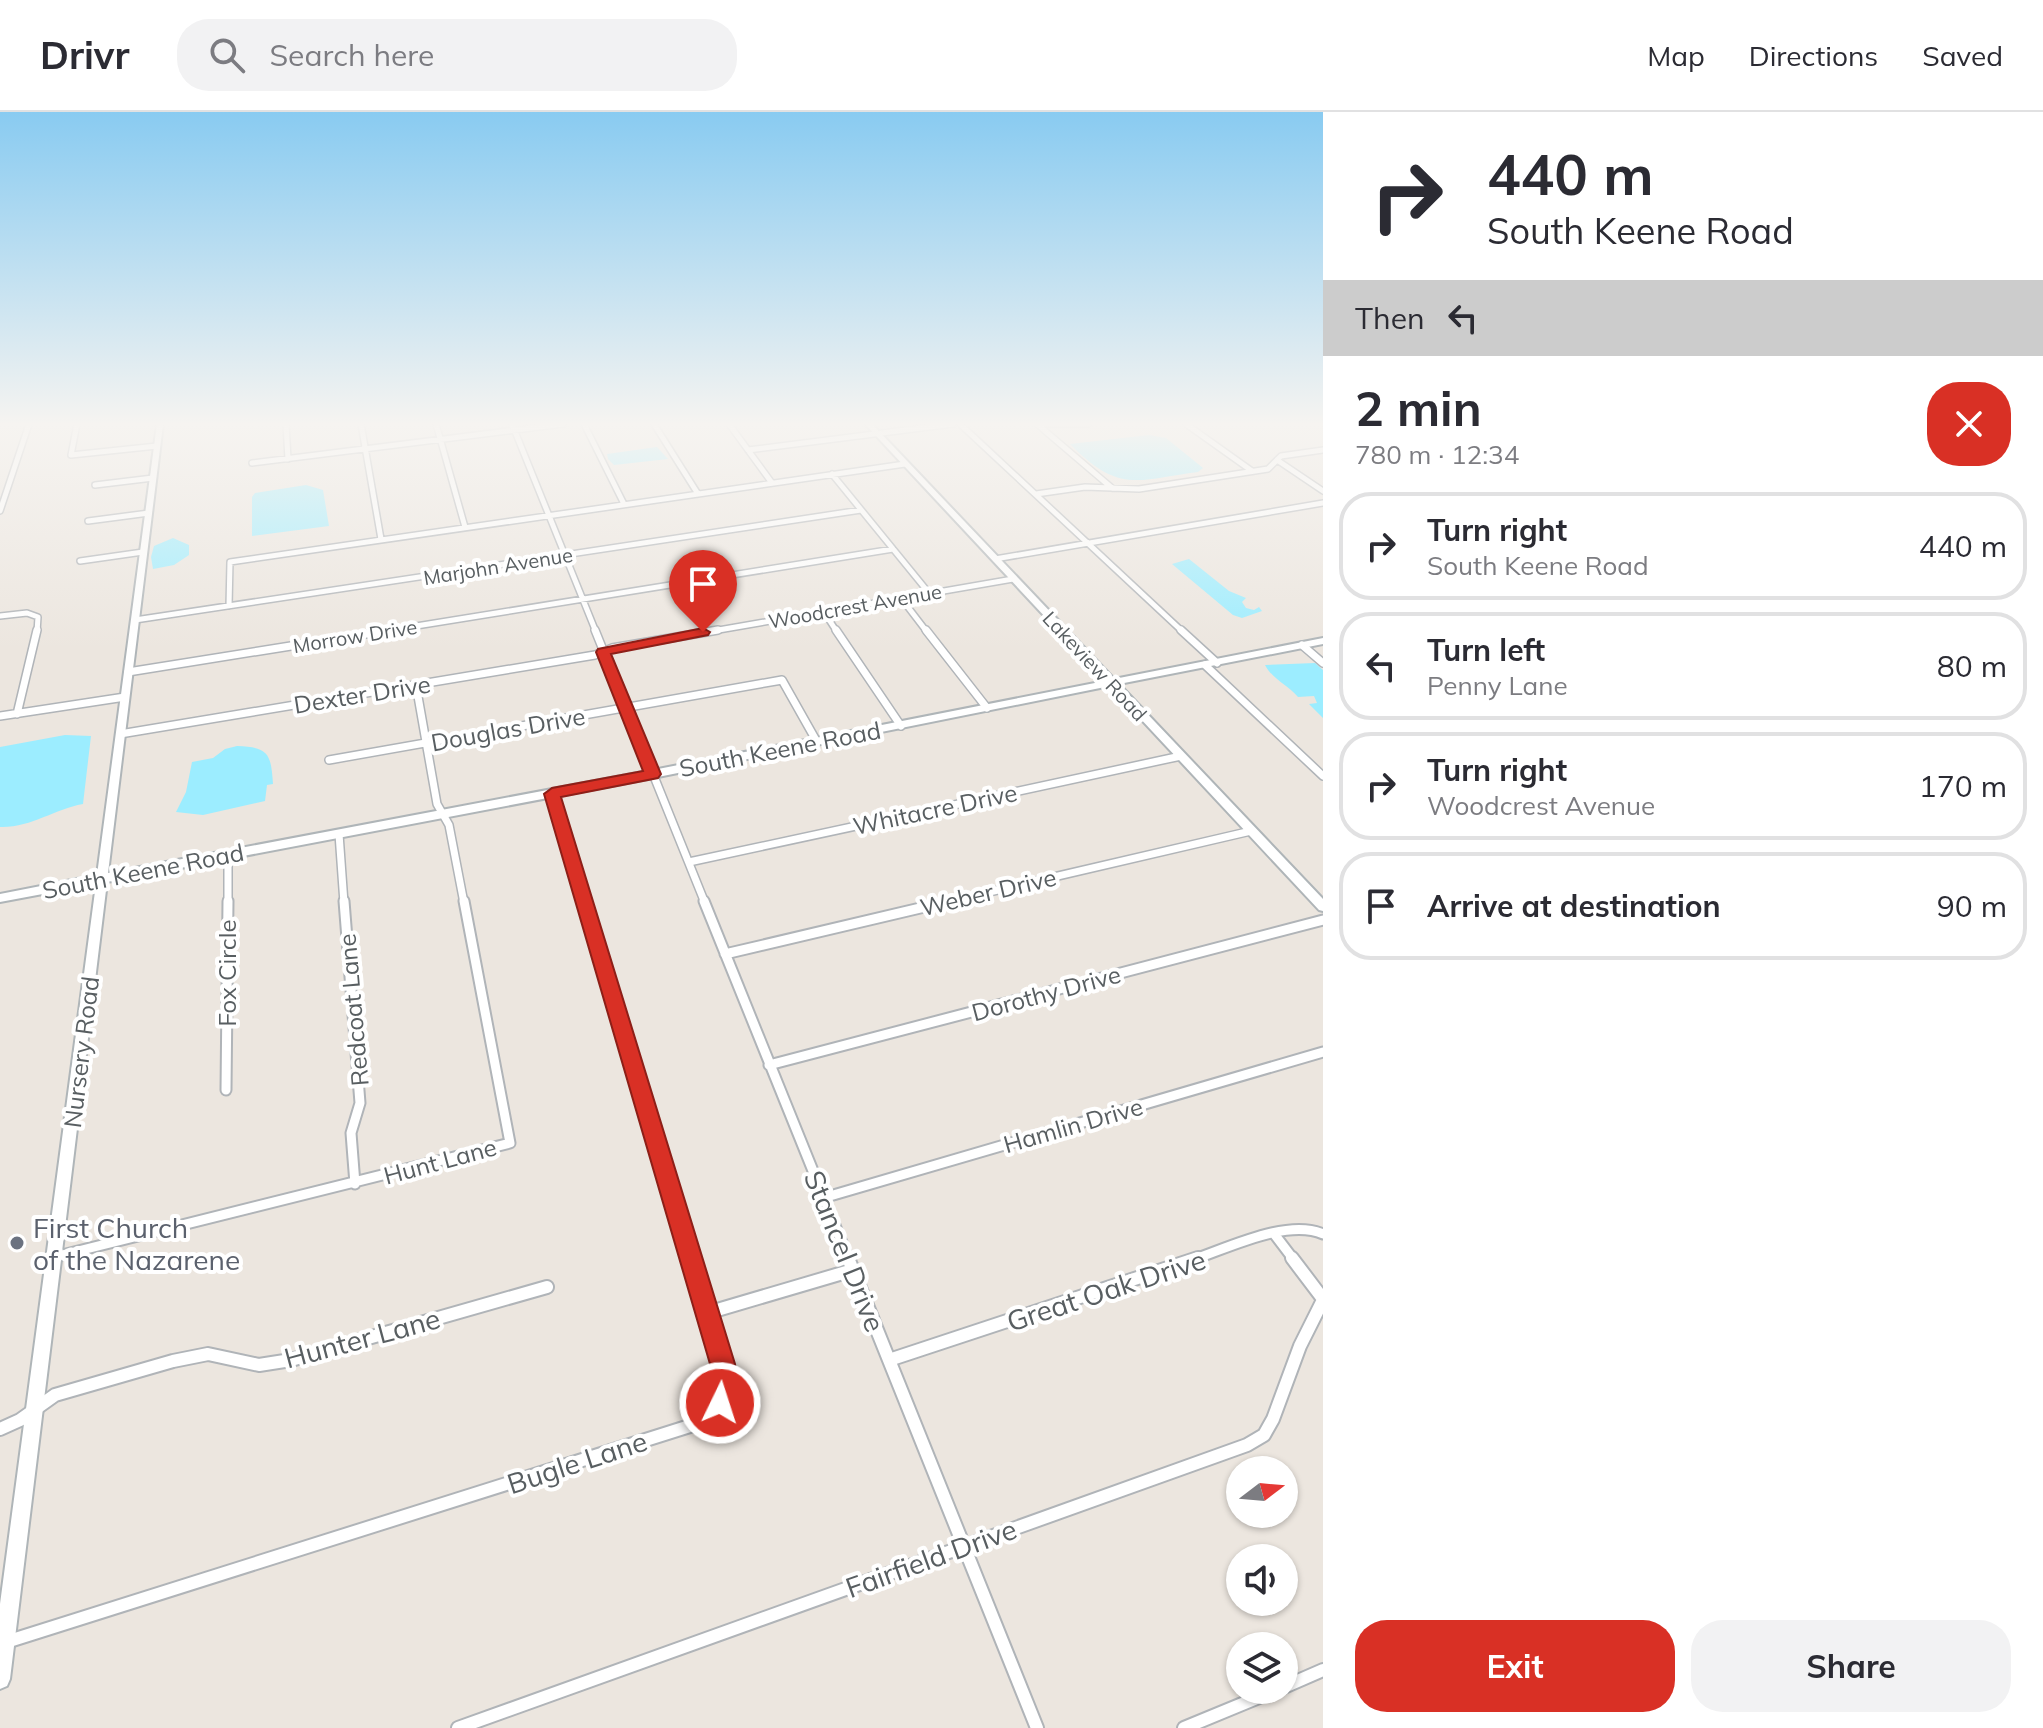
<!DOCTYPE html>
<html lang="en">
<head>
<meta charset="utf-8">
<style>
	:root { --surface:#fff; --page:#f2f2f3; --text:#2b2b33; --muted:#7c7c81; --line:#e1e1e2; --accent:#d93025 }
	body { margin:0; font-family:Mulish,sans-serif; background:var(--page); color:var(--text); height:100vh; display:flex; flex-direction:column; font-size:30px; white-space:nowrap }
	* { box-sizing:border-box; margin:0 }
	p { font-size:26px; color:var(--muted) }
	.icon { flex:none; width:44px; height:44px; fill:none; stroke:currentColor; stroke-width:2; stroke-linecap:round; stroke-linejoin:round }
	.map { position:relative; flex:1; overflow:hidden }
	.sheet { display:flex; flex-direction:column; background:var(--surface); width:720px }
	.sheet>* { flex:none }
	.guide { background:#fff; color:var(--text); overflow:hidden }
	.needle { width:52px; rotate:74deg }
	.buttons { position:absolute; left:1226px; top:1344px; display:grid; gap:16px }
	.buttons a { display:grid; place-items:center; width:72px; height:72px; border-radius:50%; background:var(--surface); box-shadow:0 2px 6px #0004; font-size:40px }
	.pin { position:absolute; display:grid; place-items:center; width:68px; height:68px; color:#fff; margin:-82px -34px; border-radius:50% 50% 50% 0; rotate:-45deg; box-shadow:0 0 8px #0007 }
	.pin .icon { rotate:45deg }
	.me { position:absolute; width:88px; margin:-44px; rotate:4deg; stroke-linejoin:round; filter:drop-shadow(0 0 6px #0008) }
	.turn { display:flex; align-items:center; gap:28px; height:168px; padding:0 32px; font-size:36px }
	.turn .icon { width:104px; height:104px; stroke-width:2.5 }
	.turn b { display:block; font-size:56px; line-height:68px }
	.then { display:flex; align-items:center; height:76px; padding:0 32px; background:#0003; gap:16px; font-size:30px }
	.round { display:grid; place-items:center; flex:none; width:84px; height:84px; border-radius:32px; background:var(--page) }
	.head { display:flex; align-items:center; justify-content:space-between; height:136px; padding:0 32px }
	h1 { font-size:48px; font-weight:700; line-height:60px }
	.primary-button { display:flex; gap:16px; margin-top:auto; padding:16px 32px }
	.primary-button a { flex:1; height:92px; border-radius:32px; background:var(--accent); color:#fff; font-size:32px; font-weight:700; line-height:92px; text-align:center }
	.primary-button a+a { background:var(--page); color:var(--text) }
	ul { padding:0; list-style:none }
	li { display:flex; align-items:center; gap:24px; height:108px; margin:0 16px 12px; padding:0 16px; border:4px solid var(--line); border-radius:32px }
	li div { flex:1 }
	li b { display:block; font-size:30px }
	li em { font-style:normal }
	header { display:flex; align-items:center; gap:48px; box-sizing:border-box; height:112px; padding:0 40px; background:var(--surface); border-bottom:2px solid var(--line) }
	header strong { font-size:38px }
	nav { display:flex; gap:44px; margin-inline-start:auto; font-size:28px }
	.search { width:560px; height:72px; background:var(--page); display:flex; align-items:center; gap:20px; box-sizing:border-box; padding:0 28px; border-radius:32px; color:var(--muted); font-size:30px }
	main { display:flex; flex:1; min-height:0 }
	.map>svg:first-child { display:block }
	.water { fill:#9cedff }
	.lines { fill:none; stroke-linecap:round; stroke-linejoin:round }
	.street-far3-casing { stroke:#b0b4b8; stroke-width:8 }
	.street-far2-casing { stroke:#b0b4b8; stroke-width:10 }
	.street-far1-casing { stroke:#b0b4b8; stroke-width:13 }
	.street-casing { stroke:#b0b4b8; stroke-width:16 }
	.secondary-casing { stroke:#afb5b8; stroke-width:4 }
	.street-far3 { stroke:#fff; stroke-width:5 }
	.street-far2 { stroke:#fff; stroke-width:7 }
	.street-far1 { stroke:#fff; stroke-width:9 }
	.street { stroke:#fff; stroke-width:12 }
	.secondary { fill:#fff; fill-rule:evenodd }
	.route { fill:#d93025; stroke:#8d1f18; stroke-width:2 }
	.worship-dot { fill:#6b7280; stroke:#fff; stroke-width:3 }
	.labels { text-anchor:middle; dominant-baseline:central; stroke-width:8; stroke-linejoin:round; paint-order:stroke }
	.far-street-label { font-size:20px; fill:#585e61; stroke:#fff }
	.street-label { font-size:24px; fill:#585e61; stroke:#fff }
	.near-worship-label { font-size:28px; fill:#5b616d; stroke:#fff; text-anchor:start }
	.near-street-label { font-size:28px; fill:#585e61; stroke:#fff }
</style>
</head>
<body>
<header>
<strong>Drivr</strong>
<div class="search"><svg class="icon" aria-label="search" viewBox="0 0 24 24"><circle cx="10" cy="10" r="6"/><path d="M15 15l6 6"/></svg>Search here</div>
<nav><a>Map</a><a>Directions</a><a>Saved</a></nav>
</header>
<main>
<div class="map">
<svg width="1323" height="1616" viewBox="0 0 1323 1616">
	<rect width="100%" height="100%" fill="#ece6df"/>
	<path class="water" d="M1149,323L1166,326L1203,356L1198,360C1137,368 1119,382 1070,332Z
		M657,335L668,347L614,353L608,347L607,342Z
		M306,373L323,378L329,414L252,424V385L255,381Z
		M173,426L189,433V443L174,453L153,457L151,445L154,434Z
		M1189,447L1229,479L1246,486L1242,490L1246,496L1254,498L1259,495L1262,499L1242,506L1233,503L1172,452Z
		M1315,551L1323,558V606L1309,592L1317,591L1314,584L1298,585C1287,572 1273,568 1265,553Z
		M65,623L91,624L83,692C54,697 31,716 0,715V635Z
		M237,634C269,635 271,642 273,672L267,673L265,689L203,703L176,700L186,680L192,650L213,646L225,637Z"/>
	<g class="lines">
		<g class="street-far3-casing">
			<path id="street-far3" d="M77,312L71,343L157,334
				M286,312L288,347
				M361,312L381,427
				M436,312L465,415
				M512,312L596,520
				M584,312L624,392
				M654,312L698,382
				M729,312L772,371
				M960,312L1183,520
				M1037,312L1112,376
				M1037,312H1088
				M1186,312L1252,359
				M748,338L953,312
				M1277,348L1323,379
				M252,351L563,312
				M832,362L929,481
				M95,373L153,366
				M1036,382L1085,375L1139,377L1268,357L1281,344L1323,338
				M0,399L29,312
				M88,409L149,401
				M995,447L1323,391
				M80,449L143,440
				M901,486L927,520
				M229,494L230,450L905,352
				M824,500L837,520
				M0,504L27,501L38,505L37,520
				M135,508L861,398
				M379,520L893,437
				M707,520L1013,467"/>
		</g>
		<g class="street-far2-casing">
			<path id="street-far2" d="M595,518L705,791
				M836,518L901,614
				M926,518L987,596
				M1181,518L1217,551
				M1302,533L1323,551
				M1205,553L1323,664
				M128,560L391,518
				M416,573L437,692L449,713L464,791
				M17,602L37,518
				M0,604L125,585
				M120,622L595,543L612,536L718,518
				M329,648L782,568L817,630
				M552,682L585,791
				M339,722L344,791
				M689,750L1181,644
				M228,791V743
				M942,791L1251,719"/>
		</g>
		<g class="street-far1-casing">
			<path id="street-far1" d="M344,789L360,991L351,1021L355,1072
				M584,789L692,1148
				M704,789L849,1148
				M725,842L950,789
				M769,953L1323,808
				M226,978L228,789
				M823,1086L1323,940
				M1275,1123L1294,1148
				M54,1145L510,1031L464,789
				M1192,1148C1228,1136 1288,1106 1323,1122"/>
		</g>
		<g class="street-casing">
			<path id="street" d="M848,1146L1037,1616
				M1292,1146L1323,1187
				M707,1201L853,1158
				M889,1248L1198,1146
				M0,1317L20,1308L55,1283L173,1249L208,1242L259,1253L291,1248L547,1175
				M6,1530L693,1313C713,1300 723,1287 724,1263L691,1146
				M1284,1575L1323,1558
				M458,1616L1247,1333L1264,1323L1273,1307L1300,1234L1323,1188
				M1184,1616L1276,1578"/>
		</g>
		<g class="secondary-casing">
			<path id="secondary" d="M157,312H163L108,761L653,658L1105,569L865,312H872L1114,567L1323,526V532L1119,572L1323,787V799L1319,798L1110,574L653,666L107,770L10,1567L7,1574L0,1577V1492L96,772L0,790V782L97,763Z"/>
		</g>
		<use href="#street-far3" class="street-far3"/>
		<use href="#street-far2" class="street-far2"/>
		<use href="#street-far1" class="street-far1"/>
		<use href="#street" class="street"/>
		<use href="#secondary" class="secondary"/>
	</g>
	<linearGradient id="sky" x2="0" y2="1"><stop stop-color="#89cbf1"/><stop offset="0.58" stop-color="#f6f4f1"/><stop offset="1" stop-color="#f6f4f1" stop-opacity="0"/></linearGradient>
	<rect width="1323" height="538" fill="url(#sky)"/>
	<path class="route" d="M703,516L710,520L708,523L611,542L661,662L658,666L561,685L735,1252L738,1273L729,1300L720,1304L710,1300L707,1291L712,1273L710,1252L544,682L552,676L643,659L596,540L598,537Z"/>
	<circle class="worship-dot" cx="17" cy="1131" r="8"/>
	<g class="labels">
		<g class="far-street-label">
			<text transform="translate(498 454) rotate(-9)">Marjohn Avenue</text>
			<text transform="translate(855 494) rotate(-10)">Woodcrest Avenue</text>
			<text transform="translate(355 524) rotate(-9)">Morrow Drive</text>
			<text transform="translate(1095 554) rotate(47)">Lakeview Road</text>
		</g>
		<g class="street-label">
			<text transform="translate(362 582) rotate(-9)">Dexter Drive</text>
			<text transform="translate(508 617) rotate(-10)">Douglas Drive</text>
			<text transform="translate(780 637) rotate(-11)">South Keene Road</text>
			<text transform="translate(935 697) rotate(-12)">Whitacre Drive</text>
			<text transform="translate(143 759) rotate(-11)">South Keene Road</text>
			<text transform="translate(988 780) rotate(-13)">Weber Drive</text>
			<text transform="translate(227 861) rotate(-90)">Fox Circle</text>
			<text transform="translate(1046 881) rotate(-15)">Dorothy Drive</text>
			<text transform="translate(353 898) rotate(-95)">Redcoat Lane</text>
			<text transform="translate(81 940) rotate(-83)">Nursery Road</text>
			<text transform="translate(1073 1013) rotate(-16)">Hamlin Drive</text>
			<text transform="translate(440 1049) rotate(-15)">Hunt Lane</text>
		</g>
		<g class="near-worship-label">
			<text x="33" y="1115">First Church<tspan x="33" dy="32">of the Nazarene</tspan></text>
		</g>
		<g class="near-street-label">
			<text transform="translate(845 1139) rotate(68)">Stancel Drive</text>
			<text transform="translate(1106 1178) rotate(-18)">Great Oak Drive</text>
			<text transform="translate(362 1226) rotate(-15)">Hunter Lane</text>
			<text transform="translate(577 1350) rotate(-18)">Bugle Lane</text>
			<text transform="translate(931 1446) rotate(-20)">Fairfield Drive</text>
		</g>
	</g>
</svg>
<div class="buttons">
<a><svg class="needle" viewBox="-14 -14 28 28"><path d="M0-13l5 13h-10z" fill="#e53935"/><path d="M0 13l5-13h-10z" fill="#7c7c81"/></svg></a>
<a><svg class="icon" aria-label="sound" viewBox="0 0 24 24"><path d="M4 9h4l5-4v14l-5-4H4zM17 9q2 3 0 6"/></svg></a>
<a><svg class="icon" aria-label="layers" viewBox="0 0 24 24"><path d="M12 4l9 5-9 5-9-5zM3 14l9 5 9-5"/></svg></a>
</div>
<div class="pin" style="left:703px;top:520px;background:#d93025"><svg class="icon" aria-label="arrive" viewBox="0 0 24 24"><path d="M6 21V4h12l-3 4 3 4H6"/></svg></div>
<svg class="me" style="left:720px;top:1291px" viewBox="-20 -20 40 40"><circle r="17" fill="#d93025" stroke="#fff" stroke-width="3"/><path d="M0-11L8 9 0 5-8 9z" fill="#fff"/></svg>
</div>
<section class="sheet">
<div class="guide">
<div class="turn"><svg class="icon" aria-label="right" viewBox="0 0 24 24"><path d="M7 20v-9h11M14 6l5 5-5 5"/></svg><div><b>440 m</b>South Keene Road</div></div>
<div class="then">Then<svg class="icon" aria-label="left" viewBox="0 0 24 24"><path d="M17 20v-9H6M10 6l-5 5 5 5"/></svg></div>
</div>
<div class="head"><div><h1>2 min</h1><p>780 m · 12:34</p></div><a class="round" style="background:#d93025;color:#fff"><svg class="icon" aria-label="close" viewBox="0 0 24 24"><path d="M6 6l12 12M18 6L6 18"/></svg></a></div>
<ul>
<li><svg class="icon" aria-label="right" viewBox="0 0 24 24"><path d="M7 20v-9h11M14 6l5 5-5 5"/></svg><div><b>Turn right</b><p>South Keene Road</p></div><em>440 m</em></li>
<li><svg class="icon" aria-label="left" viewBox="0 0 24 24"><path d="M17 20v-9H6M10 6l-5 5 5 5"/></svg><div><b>Turn left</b><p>Penny Lane</p></div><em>80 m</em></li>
<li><svg class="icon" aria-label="right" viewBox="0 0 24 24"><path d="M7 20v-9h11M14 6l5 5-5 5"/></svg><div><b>Turn right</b><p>Woodcrest Avenue</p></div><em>170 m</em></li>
<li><svg class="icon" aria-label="arrive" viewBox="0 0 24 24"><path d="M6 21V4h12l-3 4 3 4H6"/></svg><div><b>Arrive at destination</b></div><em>90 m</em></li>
</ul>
<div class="primary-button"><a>Exit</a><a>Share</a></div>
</section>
</main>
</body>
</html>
